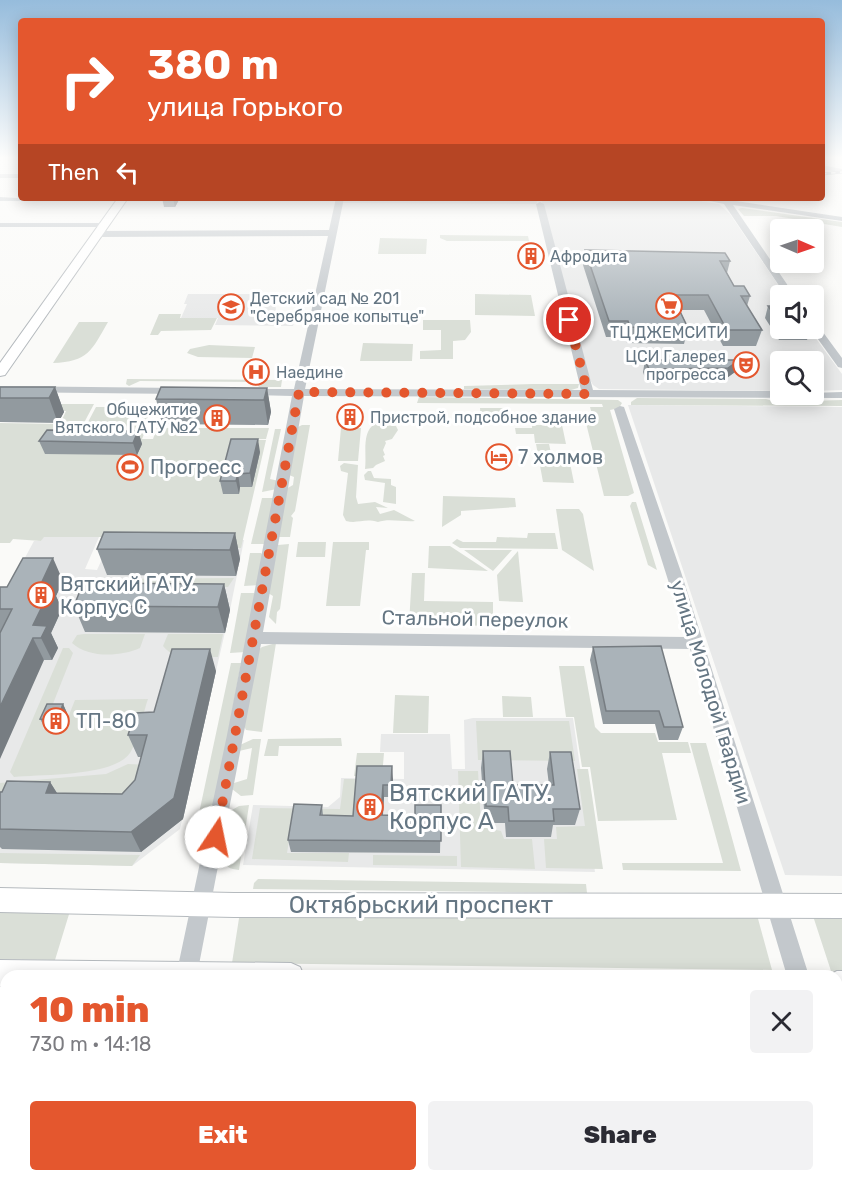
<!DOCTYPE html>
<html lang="en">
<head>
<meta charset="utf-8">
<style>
	:root { --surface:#fff; --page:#f2f2f3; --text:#2b2b33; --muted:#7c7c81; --accent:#e4572e }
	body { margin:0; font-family:Rubik,sans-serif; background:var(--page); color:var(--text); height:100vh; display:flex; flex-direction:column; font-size:22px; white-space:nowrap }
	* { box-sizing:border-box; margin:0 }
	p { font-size:20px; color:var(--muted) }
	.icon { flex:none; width:33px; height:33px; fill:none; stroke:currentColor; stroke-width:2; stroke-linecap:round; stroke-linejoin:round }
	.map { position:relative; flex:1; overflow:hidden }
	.panel { position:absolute; left:0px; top:970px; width:843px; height:212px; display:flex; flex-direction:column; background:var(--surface); border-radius:18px 18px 0 0; box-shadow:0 3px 15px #0003 }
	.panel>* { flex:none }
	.hud { position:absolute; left:18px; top:18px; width:807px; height:183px; border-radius:6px; box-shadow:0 3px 15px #0003; background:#e4572e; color:#fff; overflow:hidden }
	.needle { width:39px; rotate:92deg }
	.buttons { position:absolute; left:770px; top:219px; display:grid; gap:12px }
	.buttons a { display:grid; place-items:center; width:54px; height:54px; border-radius:6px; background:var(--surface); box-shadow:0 3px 15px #0003; font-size:30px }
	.pin { position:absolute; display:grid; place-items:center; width:51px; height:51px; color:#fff; margin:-26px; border:3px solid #fff; border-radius:50%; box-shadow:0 2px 6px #0007 }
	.me { position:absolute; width:66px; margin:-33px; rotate:11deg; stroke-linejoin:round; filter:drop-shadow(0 0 4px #0008) }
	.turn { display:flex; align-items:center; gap:21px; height:126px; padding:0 30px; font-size:27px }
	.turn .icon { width:78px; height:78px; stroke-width:2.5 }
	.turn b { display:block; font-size:42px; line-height:51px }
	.then { display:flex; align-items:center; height:57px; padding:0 30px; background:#0003; gap:12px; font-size:22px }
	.round { display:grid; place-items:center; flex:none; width:63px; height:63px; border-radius:6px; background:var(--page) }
	.summary { display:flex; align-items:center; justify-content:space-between; height:102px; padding:0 30px }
	h1 { font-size:36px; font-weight:800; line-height:45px; color:var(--accent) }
	.button { display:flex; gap:12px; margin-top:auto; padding:12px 30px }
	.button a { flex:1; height:69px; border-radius:6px; background:var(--accent); color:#fff; font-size:24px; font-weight:800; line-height:69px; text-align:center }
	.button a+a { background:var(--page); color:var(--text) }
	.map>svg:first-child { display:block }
	.built { fill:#e8e9e9 }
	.green { fill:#dadfd7 }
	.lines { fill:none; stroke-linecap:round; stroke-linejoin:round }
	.major-casing { stroke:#b5babe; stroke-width:2 }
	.minor { fill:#c3c8cc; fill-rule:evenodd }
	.major { fill:#fff; fill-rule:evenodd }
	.rail-casing { stroke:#a2aab0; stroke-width:3 }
	.rail { stroke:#fff; stroke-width:1.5; stroke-dasharray:4.5; stroke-linecap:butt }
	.wall { fill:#929a9f }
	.shaded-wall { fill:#777d82 }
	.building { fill:#aab3b9; stroke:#777d82; stroke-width:1.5 }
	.route { stroke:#e4572e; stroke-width:10; stroke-dasharray:0 18 }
	.labels { text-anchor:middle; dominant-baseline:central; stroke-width:6; stroke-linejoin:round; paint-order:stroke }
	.far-poi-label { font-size:16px; fill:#657683; stroke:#fff; text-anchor:start }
	.poi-label { font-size:20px; fill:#657683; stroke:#fff; text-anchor:start }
	.street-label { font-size:20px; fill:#657683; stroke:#fff }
	.near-poi-label { font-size:24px; fill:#657683; stroke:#fff; text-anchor:start }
	.near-street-label { font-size:24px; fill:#657683; stroke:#fff }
</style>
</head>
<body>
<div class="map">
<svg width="842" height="1181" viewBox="0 0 842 1181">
	<rect width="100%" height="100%" fill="#fafaf8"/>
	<path class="built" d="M344,198H536L537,204L343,203Z
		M541,198H674L719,204L730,214L785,295L780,296V328L809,329L842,374V390L813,391V362H780V391L599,389L593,385L588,376Z
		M188,294H275L276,314H296L293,326L215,325L218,318H181L187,304H184Z
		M628,405L842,407V876L785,875Z
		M43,537H99L85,569L97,570L112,537L244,540L230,610L180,829L132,866L0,863V604L34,541H41Z
		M473,718H573L595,872L243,865L253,805L328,807L340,797L341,778L404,779V752H380L381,734H450L452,769H465L464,720Z
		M441,1176H607L605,1181H441Z"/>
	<path class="green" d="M742,208L842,222V227L776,216H744L738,209Z
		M440,235L528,236L529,241H447L440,238Z
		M380,238L427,239L426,254H378Z
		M475,294L531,295L535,316L475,315Z
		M159,314H181L180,318H217L211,330L161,331L158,335H150Z
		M423,320H470L471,332L465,340L453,341V359H420V351L441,350V330H423Z
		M79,322H108C92,350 88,362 53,363Z
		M363,343L413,344L412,361H360Z
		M209,345L255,347L252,358L198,357L187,353L190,349Z
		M127,379L282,380L281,387H259L255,382L140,381L129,386L126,384Z
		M533,384H579L578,388L571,390L464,389V386Z
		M419,397L618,400L622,403L619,408L610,410L634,493L628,496H604L586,423L594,422L590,407H603L602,404L417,403Z
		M637,398L766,399L776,402L842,400V406L631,405V402Z
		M46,404H94L77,436L80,437L96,407H155L142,439H153L157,428H269L266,439H233L266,440L241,548H127L174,537H44L41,541L13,539L10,543H0V423L60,424L66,411L42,410Z
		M480,408H507L509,421H481Z
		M375,424L396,426L398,430L392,439L385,441L386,443L383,450L385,455L383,456L385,461L376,465L373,468L365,469C367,454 361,432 375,424Z
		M302,425H310L295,511L291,516L293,518L290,537H279L286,489L293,485L294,477L289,475L298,427Z
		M532,425H562L566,444L535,443L534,434H516L515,428H532Z
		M341,428H361L358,461H338Z
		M275,429H281L270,479L279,481L277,489L262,492Z
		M536,444H549L551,453H568L574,483L543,482Z
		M344,463L358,465L356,497L358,504L375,502L388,508L376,507L380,514L394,510L415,521C403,522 388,518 378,522C364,518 358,524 346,521L343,515L348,473L341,471L340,466Z
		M368,471H371L374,478L391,479V485L396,487V504L383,502L385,483L365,480L364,475Z
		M443,496L515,498L516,507L461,511V515L442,527Z
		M262,498H274L266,544H251Z
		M632,502H636L657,570L648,565L630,506Z
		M556,509H579L583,514L594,571L562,550Z
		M528,533H555L558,549L460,548L452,543L457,539L463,542H496L497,537L527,538Z
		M298,542H326L325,557H296Z
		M333,542H369V550H366L360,606H326Z
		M289,544L280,609L277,612L276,624L269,617L273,596L268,593L278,545Z
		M429,546H450L488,571L428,568Z
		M464,550H512L493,571Z
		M518,551L523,602L499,601L497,575Z
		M250,553H261L264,557L258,585L244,586Z
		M412,573H425L424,601L493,602V626L409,624Z
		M234,578L228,587H105L104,583L108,579Z
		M241,593H254L255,596L245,652L230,653Z
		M84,634H145L140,648C120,657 88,658 72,643L77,635Z
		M168,634H223L218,657C200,657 175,662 163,646Z
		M276,643L262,732L246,730L244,726L257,651L262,647Z
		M63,648H69L73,653L43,729L63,730L75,700L148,699C143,713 138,741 130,753C113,777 42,774 14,777L10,772Z
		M231,663H241L212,820L198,818Z
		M559,666H584L595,727L601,733H655L658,742H688L691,753H662L677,820L598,821L590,767H582L574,717H566Z
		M395,695L429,696L428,733H393Z
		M502,696L531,697L533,717H503Z
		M476,721H569L575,761L478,760Z
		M341,738L342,746H279L278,756H264L268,739Z
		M253,739H261L253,795L241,796L232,789L234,783L247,779L252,748L239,751L240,745Z
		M690,743H706L741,871L623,870L622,863H723Z
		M357,753H384L382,777L354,776Z
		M128,764L150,765L141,800L0,810V783L106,774Z
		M577,769H588L603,869L546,868L544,839H557L556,827L585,826Z
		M458,771H478L481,825L487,828L501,831L504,839H532L535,869L461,867Z
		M344,779H356L353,822L326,815H293L287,853H349L348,862L252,859L260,808L340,809Z
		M249,805L239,870C230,869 225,867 221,858L230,811L239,806Z
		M0,853L140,855L132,866L0,863Z
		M373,855L457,856V866L373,865Z
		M258,879L586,884L587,893L253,889L254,883Z
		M0,910L70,911L55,960L0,959Z
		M240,912L757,915L772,970L232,963Z
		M813,916H842V972L831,971Z"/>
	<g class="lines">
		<g class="major-casing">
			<path id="major" d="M118,198H128L5,375L0,376V363Z
				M0,888L234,893L842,894V918L234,917L0,912Z
				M0,960L291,963L300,967L304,976H6V986H0Z
				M837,971H842V997H837V976H827Z"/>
		</g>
		<path class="minor" d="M822,165L842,169V173L822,169Z
			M0,174H21V178H0Z
			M0,197L34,199L30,201H0Z
			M336,198H344L305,389L581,390L536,204L540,202L544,204L593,390L780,391V394L842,392V398L304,396L263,632L686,637L614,409L620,406L624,407L681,572L809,976H787L690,649L261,644L197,975L176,976L227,735L292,396L249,395L243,392L249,389H294L328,236L96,237L92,234L96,231L329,230Z
			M696,198H716L842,217V221L733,205L795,296H786L724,204Z
			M0,223H103L107,225L103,227H0Z
			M813,323L817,324L842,358V368L838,367L810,328H813Z
			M0,386L180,388L186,391L180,394L0,392Z
			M837,1081L842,1083V1121L837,1119Z
			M17,1176H43L41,1181H15Z"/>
		<use href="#major" class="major"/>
		<g class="rail-casing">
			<path id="rail" d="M822,174L842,172"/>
		</g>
		<use href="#rail" class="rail"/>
	</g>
	<path class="wall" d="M162,198H180L175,207H164Z
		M585,250L730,261L727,273L734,286L750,296L747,306L762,330L756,346H723L704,310H680L688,328L684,344L627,343L625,337H606L583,265Z
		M768,306H780V328H811L807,340H779L765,318Z
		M645,360H739L735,372L724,380L646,381L643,372Z
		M0,387H55L64,412L58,423L0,422Z
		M267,388L271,412L268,425L162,424L156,399Z
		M138,431L142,444L137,455L45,454L39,441Z
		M260,452L252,487H240L239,494H223L220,481Z
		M235,533L240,559L236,576L107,575L97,549Z
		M63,581L56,596L62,609L51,633L58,648L52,660H44L0,632V587H7Z
		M224,584L230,610L225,633L85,632L74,606Z
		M593,647L683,727L678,740H659L655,724H603L590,660Z
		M216,671L183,819L141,852L2,849L0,847V792L50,782L57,793L122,794L135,780L141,757H138L128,735L154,712Z
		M63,704L67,713L61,728H45L40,719Z
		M483,751L513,785H549L547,769L550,752L580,809L575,825H553L551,837H506L505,823H485L481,768Z
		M357,766L393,779L392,797H384L383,815L415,816L441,805L440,853L291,852L288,840L322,805L323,815L353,816Z"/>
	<path class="shaded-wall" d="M173,198H180L175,207Z
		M739,360L735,372L724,380L728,368Z
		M55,387L64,412L58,423L49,398Z
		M267,388L271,412L268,425L264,400Z
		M138,431L142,444L137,455L133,443Z
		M258,439L260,452L252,487L250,473Z
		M238,474L240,487L239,494L236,481Z
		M235,533L240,559L236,576L230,550Z
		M53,558L63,581L56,596L62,609L51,633L58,648L52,660L41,638L33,625L40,586Z
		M224,584L230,610L225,633L218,607Z
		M33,638L44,660L0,759V707Z
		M210,649L216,671L183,819L141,852L131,832Z
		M63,704L67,713L61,728L57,720Z
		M392,766L393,779L392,797L391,785Z
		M50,782L63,803L46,793Z
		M383,785L384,797L382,827L381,815Z"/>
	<path class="building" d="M585,250L725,253L730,261H720L734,286H744L750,296H741L762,330H727L708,295H672L688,328L630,327L628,321H609Z
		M768,306H780V323Z
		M645,360H739L728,368L649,369Z
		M0,387H55L49,398H0Z
		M161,387L267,388L264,400L156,399Z
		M47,430L138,431L133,443L39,441Z
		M231,439H258L250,473L238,474L236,481H220Z
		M104,532L235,533L230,550L97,549Z
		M23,558H53L40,586H52L33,625L47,626L41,638H33L0,707V633L12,609H0V587H7Z
		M83,583L224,584L218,607L74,606Z
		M661,646L683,727H664L659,711H606L593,647Z
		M172,649H210L174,798L131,832L0,829V792H2L7,781L50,782L46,793L122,794L135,780L147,735H128L135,713L154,712Z
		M47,704H63L57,720L40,719Z
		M483,751H510L513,785H554L550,752H571L580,809H553L554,821H509L508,807L486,806Z
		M357,766H392L391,785H383L381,815L415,816V805H441V841L288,840L294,804L322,805L320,815L353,816Z"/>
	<linearGradient id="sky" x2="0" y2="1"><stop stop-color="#96bcdc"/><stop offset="0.49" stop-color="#fdfdfc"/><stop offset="1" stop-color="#fdfdfc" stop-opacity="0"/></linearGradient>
	<rect width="842" height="322" fill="url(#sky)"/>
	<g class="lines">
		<path class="route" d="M216,837L299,392L588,394L569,320"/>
	</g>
	<defs>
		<g id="building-ring" transform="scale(1.35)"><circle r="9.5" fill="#fff" stroke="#e4572e" stroke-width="1.5"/><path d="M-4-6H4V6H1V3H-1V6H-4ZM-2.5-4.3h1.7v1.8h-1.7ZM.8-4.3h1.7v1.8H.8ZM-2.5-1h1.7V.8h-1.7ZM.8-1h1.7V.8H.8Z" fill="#e4572e"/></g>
		<g id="supermarket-ring" transform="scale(1.35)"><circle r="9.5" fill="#fff" stroke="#e4572e" stroke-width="1.5"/><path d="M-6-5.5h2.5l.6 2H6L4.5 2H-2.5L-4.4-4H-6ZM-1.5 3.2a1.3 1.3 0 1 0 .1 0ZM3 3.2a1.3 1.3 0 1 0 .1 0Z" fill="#e4572e"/></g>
		<g id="school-ring" transform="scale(1.35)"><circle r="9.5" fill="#fff" stroke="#e4572e" stroke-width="1.5"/><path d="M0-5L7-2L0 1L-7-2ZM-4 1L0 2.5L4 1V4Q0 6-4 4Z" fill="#e4572e"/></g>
		<g id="theatre-ring" transform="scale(1.35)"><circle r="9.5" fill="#fff" stroke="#e4572e" stroke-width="1.5"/><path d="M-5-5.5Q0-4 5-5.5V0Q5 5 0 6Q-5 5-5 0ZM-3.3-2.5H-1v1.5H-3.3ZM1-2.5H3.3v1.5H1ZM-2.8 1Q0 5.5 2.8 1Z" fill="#e4572e"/></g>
		<g id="hospital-ring" transform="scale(1.35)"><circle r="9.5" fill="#fff" stroke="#e4572e" stroke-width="1.5"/><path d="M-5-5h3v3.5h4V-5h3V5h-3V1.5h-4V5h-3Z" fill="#e4572e"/></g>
		<g id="hotel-ring" transform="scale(1.35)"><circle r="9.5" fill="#fff" stroke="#e4572e" stroke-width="1.5"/><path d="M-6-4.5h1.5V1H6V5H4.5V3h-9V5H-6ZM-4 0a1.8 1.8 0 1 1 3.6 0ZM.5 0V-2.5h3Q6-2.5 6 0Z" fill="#e4572e"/></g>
		<g id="stadium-ring" transform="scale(1.35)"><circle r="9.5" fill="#fff" stroke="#e4572e" stroke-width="1.5"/><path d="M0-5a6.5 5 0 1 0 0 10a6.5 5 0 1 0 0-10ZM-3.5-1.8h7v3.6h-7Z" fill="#e4572e"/></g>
	</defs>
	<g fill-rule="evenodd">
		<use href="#building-ring" x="531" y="256"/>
		<use href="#supermarket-ring" x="669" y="306"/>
		<use href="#school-ring" x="231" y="307"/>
		<use href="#theatre-ring" x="746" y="365"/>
		<use href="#hospital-ring" x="256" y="372"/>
		<use href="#building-ring" x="350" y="417"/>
		<use href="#building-ring" x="217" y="418"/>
		<use href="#hotel-ring" x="499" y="457"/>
		<use href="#stadium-ring" x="130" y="467"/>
		<use href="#building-ring" x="41" y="595"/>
		<use href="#building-ring" x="56" y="721"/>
		<use href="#building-ring" x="370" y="807"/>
	</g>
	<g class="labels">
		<g class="far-poi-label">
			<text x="550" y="256">Афродита</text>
			<text x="250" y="298">Детский сад № 201<tspan x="250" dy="18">"Серебряное копытце"</tspan></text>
			<text x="669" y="332" text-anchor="middle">ТЦ ДЖЕМСИТИ</text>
			<text x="726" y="356" text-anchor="end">ЦСИ Галерея<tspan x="726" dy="18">прогресса</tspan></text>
			<text x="276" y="372">Наедине</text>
			<text x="198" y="409" text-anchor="end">Общежитие<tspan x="198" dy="18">Вятского ГАТУ №2</tspan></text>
			<text x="370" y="417">Пристрой, подсобное здание</text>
		</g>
		<g class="poi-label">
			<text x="518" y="457">7 холмов</text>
			<text x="150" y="467">Прогресс</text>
			<text x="60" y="584">Вятский ГАТУ.<tspan x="60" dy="23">Корпус С</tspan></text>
			<text x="76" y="721">ТП-80</text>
		</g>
		<g class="street-label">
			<text transform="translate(475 619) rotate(1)">Стальной переулок</text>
			<text transform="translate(711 692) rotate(73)">улица Молодой Гвардии</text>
		</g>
		<g class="near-poi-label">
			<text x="389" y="793">Вятский ГАТУ.<tspan x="389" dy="28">Корпус А</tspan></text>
		</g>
		<g class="near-street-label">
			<text x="421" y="905">Октябрьский проспект</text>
		</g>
	</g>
</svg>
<div class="buttons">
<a><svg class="needle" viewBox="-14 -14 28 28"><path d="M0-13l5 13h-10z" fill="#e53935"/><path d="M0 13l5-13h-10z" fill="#7c7c81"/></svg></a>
<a><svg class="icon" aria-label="sound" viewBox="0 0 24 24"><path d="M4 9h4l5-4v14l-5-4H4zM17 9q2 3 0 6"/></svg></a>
<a><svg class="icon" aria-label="search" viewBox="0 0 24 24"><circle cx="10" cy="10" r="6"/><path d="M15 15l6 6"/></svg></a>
</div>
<div class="pin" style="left:569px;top:320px;background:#d93025"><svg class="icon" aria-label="arrive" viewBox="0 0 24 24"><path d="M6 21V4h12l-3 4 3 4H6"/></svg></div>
<svg class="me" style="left:216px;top:837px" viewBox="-20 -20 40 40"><circle r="19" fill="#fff"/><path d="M0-13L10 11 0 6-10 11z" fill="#e4572e"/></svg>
<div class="hud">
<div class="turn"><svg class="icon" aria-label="right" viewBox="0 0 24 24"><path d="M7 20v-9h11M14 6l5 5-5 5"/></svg><div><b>380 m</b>улица Горького</div></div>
<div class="then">Then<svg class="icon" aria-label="left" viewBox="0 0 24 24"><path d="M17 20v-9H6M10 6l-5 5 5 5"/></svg></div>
</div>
<section class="panel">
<div class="summary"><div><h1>10 min</h1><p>730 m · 14:18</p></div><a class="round"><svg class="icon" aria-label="close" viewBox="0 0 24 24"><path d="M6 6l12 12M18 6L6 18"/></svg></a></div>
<div class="button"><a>Exit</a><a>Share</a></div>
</section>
</div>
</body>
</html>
